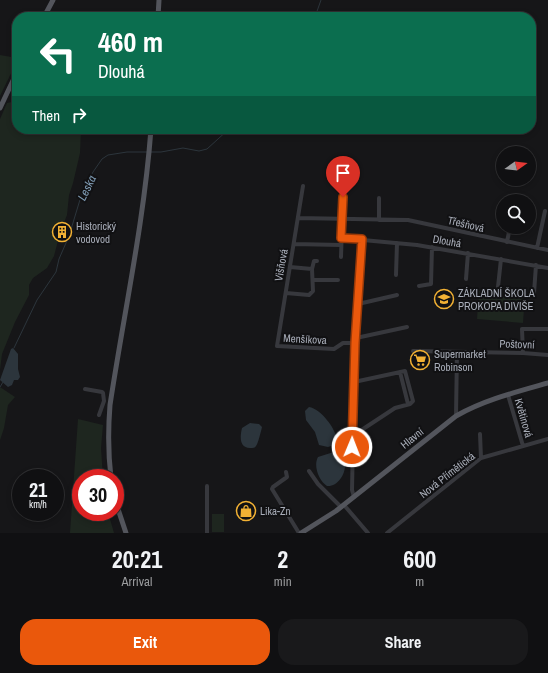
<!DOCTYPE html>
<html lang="en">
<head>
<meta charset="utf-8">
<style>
	:root { --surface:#101012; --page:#19191b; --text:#f1f3f6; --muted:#9c9d9f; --line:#303032; --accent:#ea580c }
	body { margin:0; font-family:"Archivo Narrow",sans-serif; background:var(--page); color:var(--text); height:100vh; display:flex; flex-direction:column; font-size:15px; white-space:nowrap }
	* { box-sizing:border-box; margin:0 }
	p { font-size:13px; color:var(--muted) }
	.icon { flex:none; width:22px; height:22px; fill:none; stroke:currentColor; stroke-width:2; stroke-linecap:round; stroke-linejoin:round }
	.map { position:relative; height:533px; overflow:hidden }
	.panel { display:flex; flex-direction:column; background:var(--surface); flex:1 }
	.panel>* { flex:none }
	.banner { position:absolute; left:12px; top:12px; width:524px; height:122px; border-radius:16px; box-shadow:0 2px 6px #0003,0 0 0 1px var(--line); background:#0b6e4f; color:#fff; overflow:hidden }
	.needle { width:26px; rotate:76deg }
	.fabs { position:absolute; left:496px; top:146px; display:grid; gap:8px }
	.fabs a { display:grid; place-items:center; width:40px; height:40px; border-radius:50%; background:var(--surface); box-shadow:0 2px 6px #0003,0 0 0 1px var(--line); font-size:20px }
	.speed { position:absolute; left:12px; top:469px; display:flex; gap:8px; font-size:20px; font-weight:700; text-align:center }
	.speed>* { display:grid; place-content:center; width:52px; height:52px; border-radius:50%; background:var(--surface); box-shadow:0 2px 6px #0003,0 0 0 1px var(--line); line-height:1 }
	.speed small { font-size:10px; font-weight:400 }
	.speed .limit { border:6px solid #d22; background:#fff; color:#111 }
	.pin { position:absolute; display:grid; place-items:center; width:34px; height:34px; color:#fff; margin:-41px -17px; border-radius:50% 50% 50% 0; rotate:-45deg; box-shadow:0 0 4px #0007 }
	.pin .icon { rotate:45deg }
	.me { position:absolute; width:44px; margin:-22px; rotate:1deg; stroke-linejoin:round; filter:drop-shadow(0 0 3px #0008) }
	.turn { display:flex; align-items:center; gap:14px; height:84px; padding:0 20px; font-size:18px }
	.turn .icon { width:52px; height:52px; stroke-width:2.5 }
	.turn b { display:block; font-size:28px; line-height:34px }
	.then { display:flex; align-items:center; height:38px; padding:0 20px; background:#0003; gap:8px; font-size:15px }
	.eta { display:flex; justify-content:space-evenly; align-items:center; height:68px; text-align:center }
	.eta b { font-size:24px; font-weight:700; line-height:28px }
	.action { display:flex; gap:8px; margin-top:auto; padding:8px 20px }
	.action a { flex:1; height:46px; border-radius:16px; background:var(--accent); color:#fff; font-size:16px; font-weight:700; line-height:46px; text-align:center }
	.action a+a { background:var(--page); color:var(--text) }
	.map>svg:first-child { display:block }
	.green { fill:#1e261f }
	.water { fill:#2c353c }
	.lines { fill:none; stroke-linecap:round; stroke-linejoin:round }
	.stream { stroke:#2c353c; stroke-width:1 }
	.minor { stroke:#37383d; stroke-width:4 }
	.major { stroke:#53555c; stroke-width:5 }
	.route-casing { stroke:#983908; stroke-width:10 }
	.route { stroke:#ea580c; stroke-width:7 }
	.labels { text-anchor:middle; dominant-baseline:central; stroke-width:4; stroke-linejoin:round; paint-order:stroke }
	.street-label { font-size:11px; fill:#a8adb8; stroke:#111113 }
	.poi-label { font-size:11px; fill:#a8adb8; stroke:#111113; text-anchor:start }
	.water-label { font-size:12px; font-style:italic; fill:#7f9bb3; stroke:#111113 }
</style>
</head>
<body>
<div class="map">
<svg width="548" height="533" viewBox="0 0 548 533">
	<rect width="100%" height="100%" fill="#161618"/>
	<path class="green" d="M0,55L17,58V61L0,96Z
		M17,101V129H81L80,153L77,166L73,183L69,195L67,215L60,233L54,256L47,268L33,278L29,285V295L15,322L2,354L0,370V119L7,103Z
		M479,291L525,295L523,323L477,319Z
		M0,387L15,397L8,405L4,428L0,440Z
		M78,419L103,425L101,448L103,478H81V512H108L114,533H70Z
		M212,514H224V532H212Z"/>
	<path class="water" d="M13,348L18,354V369L20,377L18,380H14L12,385L8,387L0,380L11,349Z
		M309,407C321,409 335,428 337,439L334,445L328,447L319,445L315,432L306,420L305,411Z
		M250,423L259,424L262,427C261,431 258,444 256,446C255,448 253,448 250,448C239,448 240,436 242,428Z
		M340,450C343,455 345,460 345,466C345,475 337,487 327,486C319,481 313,466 318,457Z"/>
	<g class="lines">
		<path class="stream" d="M315,17L321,0
			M150,152H161L183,148L199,151L207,149L229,129
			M14,348L37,300L56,272L59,259L69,236L82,193L93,172L102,159L108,155L127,152H147
			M0,387L3,382"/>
		<path class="minor" d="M303,186L277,346L334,349L343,343H355
			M298,218L408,220L548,250
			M379,220V198
			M341,238L417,245L548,268
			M507,242L510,227
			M294,244L341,245
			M537,248L545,211
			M341,257L343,197
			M312,269L314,261H317
			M396,275L397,243
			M466,279L468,253
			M313,280H338
			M419,286L431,284L432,247
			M498,287L501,259
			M286,293L309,295L313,291L312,269L290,267
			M534,293L536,265
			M358,304L397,295
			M356,338L407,327
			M413,351L523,353L548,355
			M523,353L522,329H548
			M400,372L408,404
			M85,389L102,392L103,393L104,401L99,415
			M508,395L523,446
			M456,416L457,352
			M353,433H357L395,408L410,404L413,401L405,371L354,382
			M480,434L481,458
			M309,471L318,484L341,507
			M286,472L287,477L273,487L272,489L299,533
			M354,497L352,490L355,343L362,239
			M344,505L368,533
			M207,533V486
			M387,533L481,458L548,439"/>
		<path class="major" d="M44,17L53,0
			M158,17L159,0
			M0,108L17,72
			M111,478C108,453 108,430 110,405C124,313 144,222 151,129
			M115,500L126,533
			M301,533L336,511L456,416C484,400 516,392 548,383"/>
	</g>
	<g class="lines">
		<g class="route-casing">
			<path id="route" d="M343,197L341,238L362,239L355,343L352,447"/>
		</g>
		<use href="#route" class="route"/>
	</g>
	<defs>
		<g id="building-ring" transform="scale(1)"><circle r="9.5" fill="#111113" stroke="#f2b134" stroke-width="1.5"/><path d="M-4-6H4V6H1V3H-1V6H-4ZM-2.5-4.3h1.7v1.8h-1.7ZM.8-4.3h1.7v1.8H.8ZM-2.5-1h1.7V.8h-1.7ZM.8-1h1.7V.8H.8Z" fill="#f2b134"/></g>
		<g id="school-ring" transform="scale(1)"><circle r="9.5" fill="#111113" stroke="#f2b134" stroke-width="1.5"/><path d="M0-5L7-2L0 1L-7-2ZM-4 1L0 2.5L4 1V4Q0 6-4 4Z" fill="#f2b134"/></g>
		<g id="supermarket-ring" transform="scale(1)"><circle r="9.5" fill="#111113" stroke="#f2b134" stroke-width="1.5"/><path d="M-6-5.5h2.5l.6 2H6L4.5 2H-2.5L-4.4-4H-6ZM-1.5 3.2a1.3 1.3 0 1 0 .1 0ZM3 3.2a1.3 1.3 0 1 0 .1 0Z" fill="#f2b134"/></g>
		<g id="shop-ring" transform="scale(1)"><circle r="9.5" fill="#111113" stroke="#f2b134" stroke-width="1.5"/><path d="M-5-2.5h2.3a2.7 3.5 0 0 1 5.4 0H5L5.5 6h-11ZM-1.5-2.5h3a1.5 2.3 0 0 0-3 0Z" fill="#f2b134"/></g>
	</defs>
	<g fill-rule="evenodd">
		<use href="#building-ring" x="62" y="232"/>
		<use href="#school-ring" x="444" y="299"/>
		<use href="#supermarket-ring" x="420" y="360"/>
		<use href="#shop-ring" x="246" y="511"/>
	</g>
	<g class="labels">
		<g class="street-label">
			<text transform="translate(466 224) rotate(13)">Třešňová</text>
			<text transform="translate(447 241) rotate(10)">Dlouhá</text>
			<text transform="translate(281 265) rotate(-80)">Višňová</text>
			<text transform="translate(305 339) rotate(3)">Menšíkova</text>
			<text transform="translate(517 344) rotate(2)">Poštovní</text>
			<text transform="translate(524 418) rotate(74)">Květinová</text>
			<text transform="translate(412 438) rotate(-39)">Hlavní</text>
			<text transform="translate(447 475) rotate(-38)">Nová Přímětická</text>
		</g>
		<g class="poi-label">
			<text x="76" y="226">Historický<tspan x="76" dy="13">vodovod</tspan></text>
			<text x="458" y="293">ZÁKLADNÍ ŠKOLA<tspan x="458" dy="13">PROKOPA DIVIŠE</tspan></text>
			<text x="434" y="354">Supermarket<tspan x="434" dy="13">Robinson</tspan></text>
			<text x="260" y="511">Lika-Zn</text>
		</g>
		<g class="water-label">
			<text transform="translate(87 188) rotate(-64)">Leska</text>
		</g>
	</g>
</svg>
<div class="fabs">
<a><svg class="needle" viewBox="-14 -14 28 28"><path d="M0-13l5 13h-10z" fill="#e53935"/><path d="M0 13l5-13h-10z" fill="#9c9d9f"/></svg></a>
<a><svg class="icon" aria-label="search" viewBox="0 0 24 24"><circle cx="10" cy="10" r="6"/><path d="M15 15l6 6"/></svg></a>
</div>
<div class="speed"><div>21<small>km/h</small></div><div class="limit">30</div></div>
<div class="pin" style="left:343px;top:197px;background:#d93025"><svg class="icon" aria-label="arrive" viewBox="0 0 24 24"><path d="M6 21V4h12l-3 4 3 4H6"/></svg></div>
<svg class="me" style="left:352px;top:447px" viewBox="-20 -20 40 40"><circle r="17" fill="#ea580c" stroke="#fff" stroke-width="3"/><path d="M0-11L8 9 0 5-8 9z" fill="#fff"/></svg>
<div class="banner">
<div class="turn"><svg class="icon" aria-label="left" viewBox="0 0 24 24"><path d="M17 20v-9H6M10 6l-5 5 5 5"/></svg><div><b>460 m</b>Dlouhá</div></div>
<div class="then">Then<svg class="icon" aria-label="right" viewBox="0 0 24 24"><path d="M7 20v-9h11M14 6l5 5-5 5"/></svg></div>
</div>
</div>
<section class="panel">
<div class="eta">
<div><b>20:21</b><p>Arrival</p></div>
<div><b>2</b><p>min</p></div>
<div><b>600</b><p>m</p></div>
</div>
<div class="action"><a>Exit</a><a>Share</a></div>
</section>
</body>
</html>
